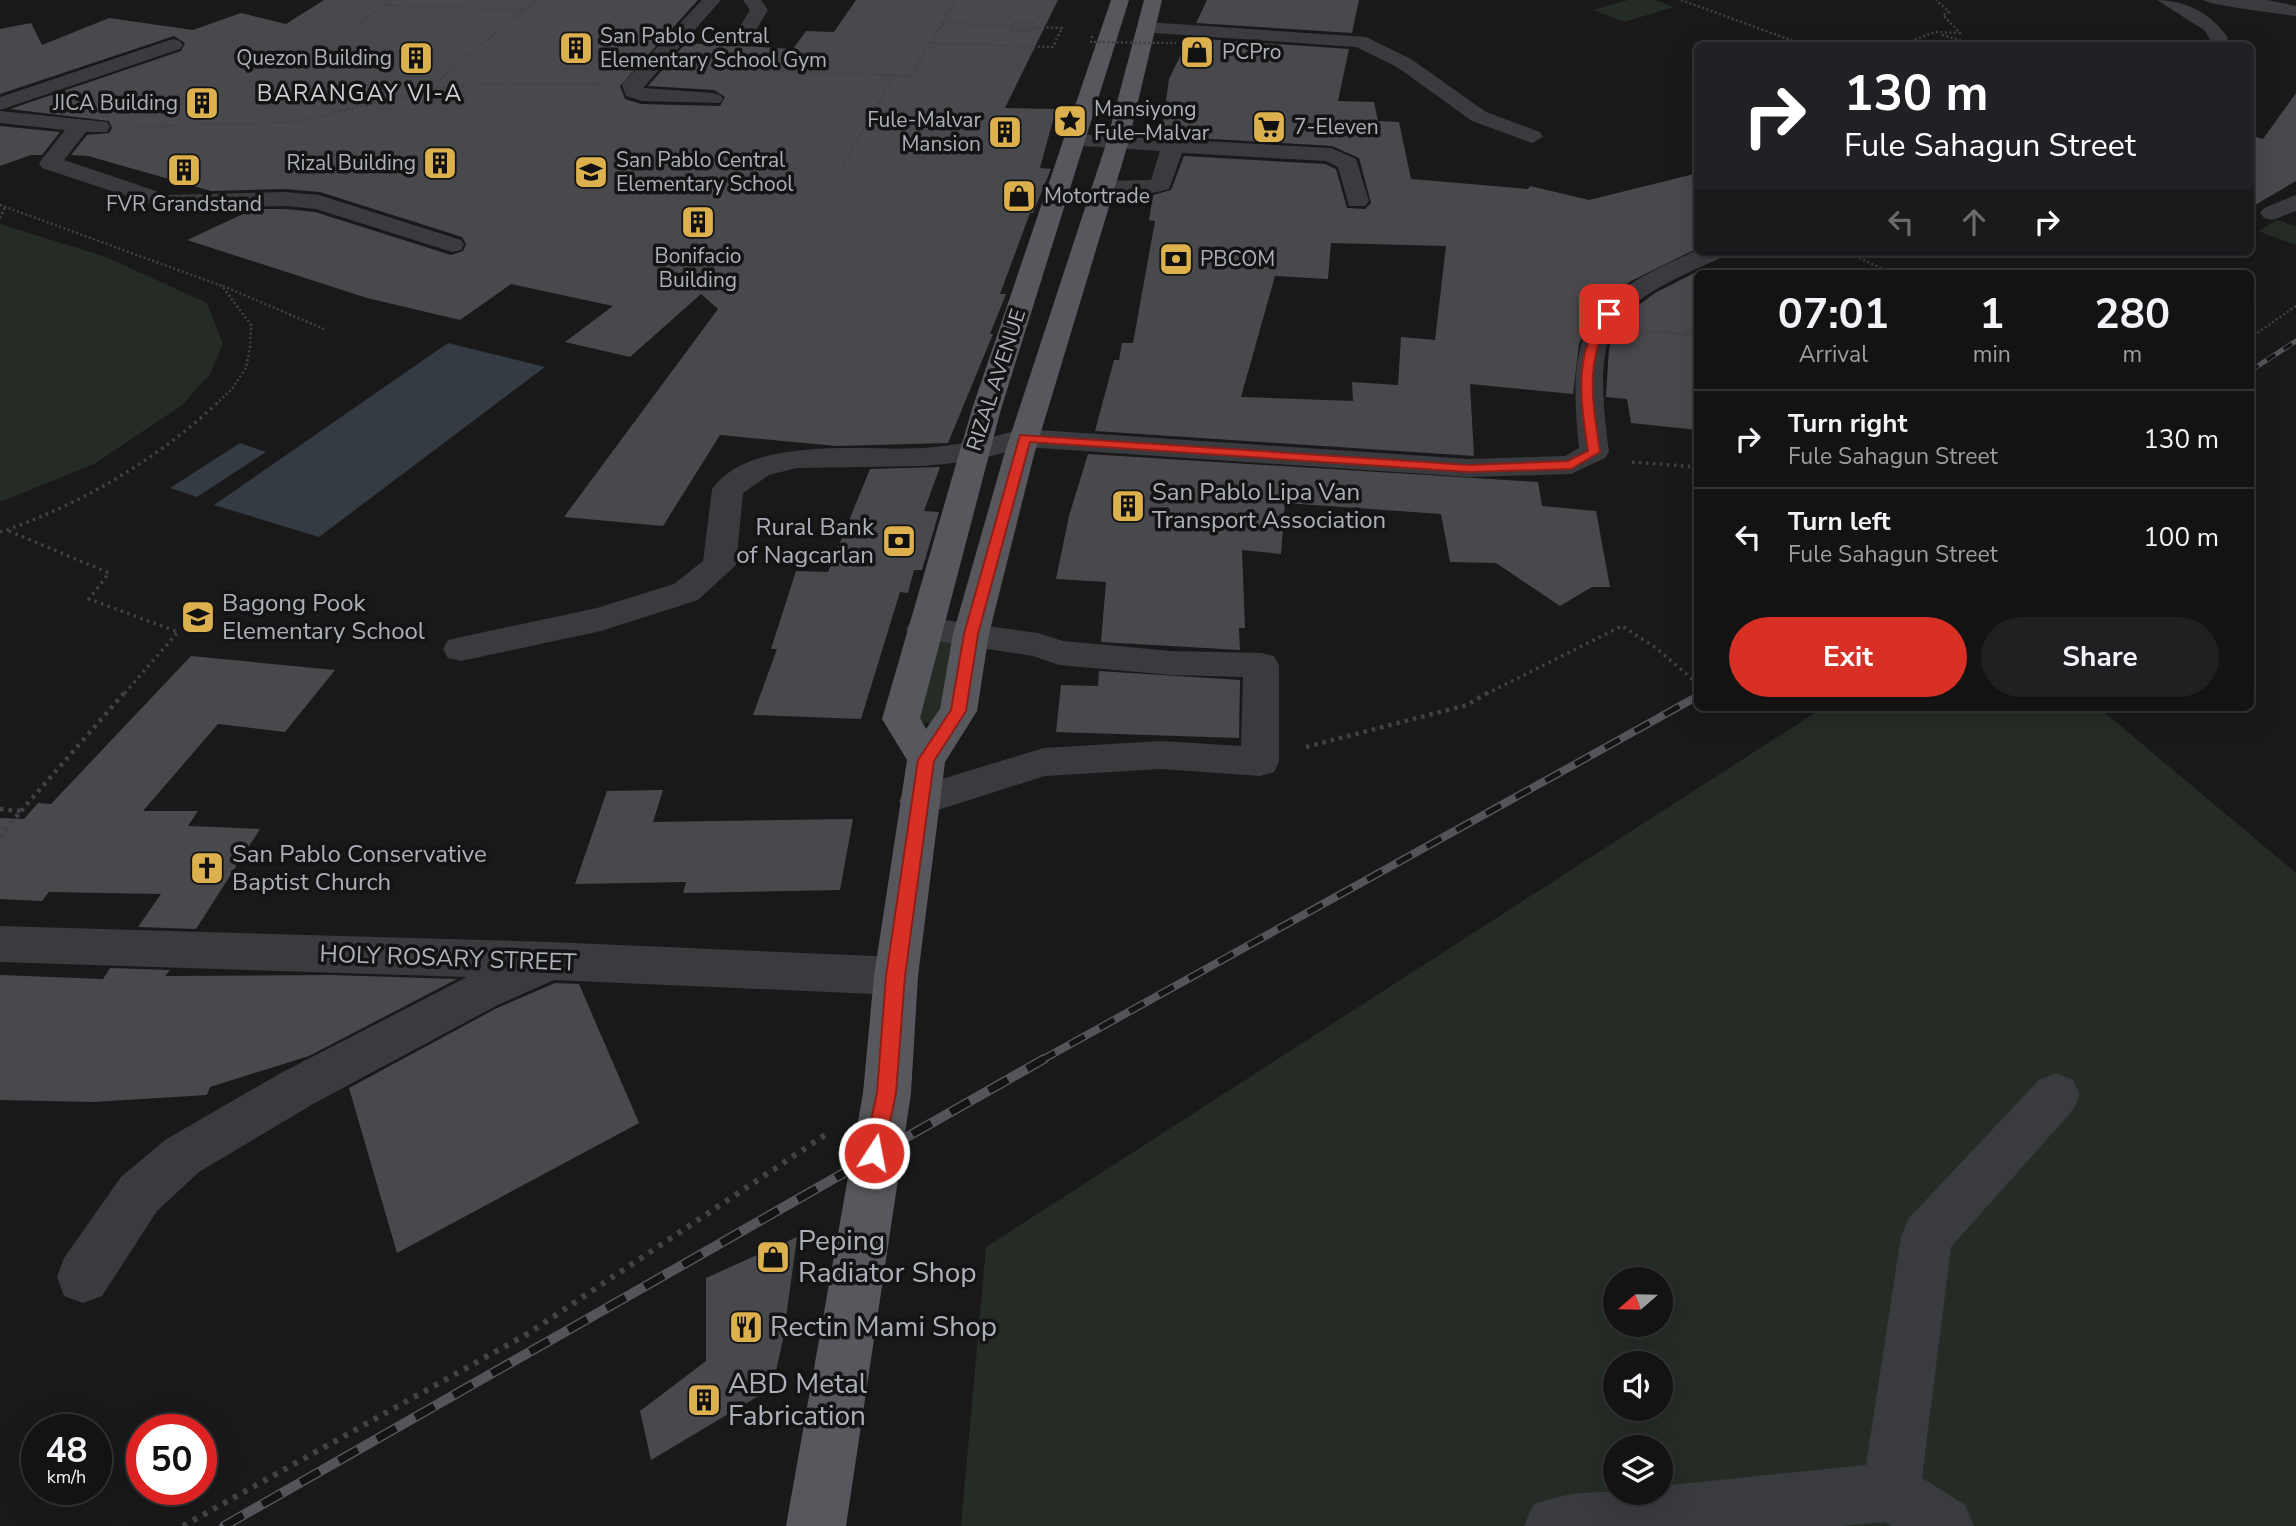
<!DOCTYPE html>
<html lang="en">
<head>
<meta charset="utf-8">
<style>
	:root { --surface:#131314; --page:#202022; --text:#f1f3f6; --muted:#9d9ea0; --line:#323234; --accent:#d93025 }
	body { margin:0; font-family:"Nunito Sans",sans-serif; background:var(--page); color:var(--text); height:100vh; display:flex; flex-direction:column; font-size:26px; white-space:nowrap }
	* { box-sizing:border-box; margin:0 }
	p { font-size:23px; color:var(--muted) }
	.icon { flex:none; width:38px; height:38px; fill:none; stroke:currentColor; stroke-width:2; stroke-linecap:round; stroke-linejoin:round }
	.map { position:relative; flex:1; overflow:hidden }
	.drawer { position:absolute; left:1694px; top:270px; width:560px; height:441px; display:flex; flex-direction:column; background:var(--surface); border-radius:10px; box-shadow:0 7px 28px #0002,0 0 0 2px var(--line) }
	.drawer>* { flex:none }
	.guide { position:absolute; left:1694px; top:42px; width:560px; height:214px; border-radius:10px; box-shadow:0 7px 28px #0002,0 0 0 2px var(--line); background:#202124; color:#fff; overflow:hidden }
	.needle { width:46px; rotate:250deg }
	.tools { position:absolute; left:1603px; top:1267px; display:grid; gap:14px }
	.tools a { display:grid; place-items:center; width:70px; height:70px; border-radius:50%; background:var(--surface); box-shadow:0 7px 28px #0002,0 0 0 2px var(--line); font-size:35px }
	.speed { position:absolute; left:21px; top:1414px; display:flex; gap:14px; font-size:35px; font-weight:700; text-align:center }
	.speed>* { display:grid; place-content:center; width:91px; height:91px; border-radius:50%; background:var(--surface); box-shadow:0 7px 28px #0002,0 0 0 2px var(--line); line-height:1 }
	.speed small { font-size:18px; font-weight:400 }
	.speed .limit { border:10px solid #d22; background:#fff; color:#111 }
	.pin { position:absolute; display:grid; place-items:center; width:60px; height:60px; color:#fff; margin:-30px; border-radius:14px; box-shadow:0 4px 10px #0006 }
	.me { position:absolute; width:77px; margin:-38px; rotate:11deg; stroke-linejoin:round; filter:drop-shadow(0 0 5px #0008) }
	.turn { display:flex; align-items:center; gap:24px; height:147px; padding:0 35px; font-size:32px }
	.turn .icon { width:91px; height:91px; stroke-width:2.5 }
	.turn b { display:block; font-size:49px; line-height:60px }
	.lanes { display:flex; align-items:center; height:66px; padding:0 35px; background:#0003; justify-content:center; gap:35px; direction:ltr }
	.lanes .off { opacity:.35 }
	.eta { display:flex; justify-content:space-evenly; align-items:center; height:119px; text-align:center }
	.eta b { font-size:42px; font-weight:700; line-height:49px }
	.button { display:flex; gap:14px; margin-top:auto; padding:14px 35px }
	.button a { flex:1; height:80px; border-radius:42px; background:var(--accent); color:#fff; font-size:28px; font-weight:700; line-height:80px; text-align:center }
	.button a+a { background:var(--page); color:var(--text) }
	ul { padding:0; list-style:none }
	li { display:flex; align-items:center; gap:21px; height:98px; padding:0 35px; border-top:2px solid var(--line) }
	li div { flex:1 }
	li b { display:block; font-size:26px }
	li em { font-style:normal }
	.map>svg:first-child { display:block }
	.green { fill:#252c26; fill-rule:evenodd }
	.water { fill:#343b42 }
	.building { fill:#48494c; fill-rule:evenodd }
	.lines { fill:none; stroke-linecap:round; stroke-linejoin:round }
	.path-far3 { stroke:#404246; stroke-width:2.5; stroke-dasharray:2 2.5; stroke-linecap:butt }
	.path-far2 { stroke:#404246; stroke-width:3.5; stroke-dasharray:2.5 4.5; stroke-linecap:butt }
	.path-far1 { stroke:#404246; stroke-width:4.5; stroke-dasharray:3.5 5; stroke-linecap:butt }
	.path { stroke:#404246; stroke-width:6; stroke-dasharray:4.5 7; stroke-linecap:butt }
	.minor { fill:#3a3b3f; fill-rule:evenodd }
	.major { fill:#56585d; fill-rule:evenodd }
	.rail-far2-casing { stroke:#53555a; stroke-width:5 }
	.rail-far1-casing { stroke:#53555a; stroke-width:8 }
	.rail-casing { stroke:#53555a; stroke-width:10 }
	.rail-far2 { stroke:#141415; stroke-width:3.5; stroke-dasharray:10; stroke-linecap:butt }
	.rail-far1 { stroke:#141415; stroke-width:5; stroke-dasharray:17; stroke-linecap:butt }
	.rail { stroke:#141415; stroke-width:7; stroke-dasharray:22; stroke-linecap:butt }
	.path-bridge { stroke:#404246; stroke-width:2.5; stroke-dasharray:2 2.5; stroke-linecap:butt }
	.route { fill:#d93025; stroke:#8d1f18; stroke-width:2 }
	.labels { text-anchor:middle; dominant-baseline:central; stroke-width:7; stroke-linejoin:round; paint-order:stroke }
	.far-poi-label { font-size:21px; fill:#acb0b8; stroke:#141415; text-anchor:start }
	.far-street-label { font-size:21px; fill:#acb0b8; stroke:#141415 }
	.far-quarter-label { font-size:23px; letter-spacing:2px; fill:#cdcfd5; stroke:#141415 }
	.poi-label { font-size:24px; fill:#acb0b8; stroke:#141415; text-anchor:start }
	.street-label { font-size:24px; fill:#acb0b8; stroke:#141415 }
	.near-poi-label { font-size:28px; fill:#acb0b8; stroke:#141415; text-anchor:start }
</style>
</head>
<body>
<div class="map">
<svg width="2296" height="1526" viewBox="0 0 2296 1526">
	<rect width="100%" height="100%" fill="#19191a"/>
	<path class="green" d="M1628,0H1655L1674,7L1624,22L1593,10Z
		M2277,220L2296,227V245L2258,231Z
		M0,224L106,257L207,303L223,344L210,374L182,405L94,464L0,502Z
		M934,641L956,644L939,721L916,725Z
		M1824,707H2098L2296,873V1526H961L986,1247ZM1615,1279H1661V1325H1615ZM1615,1363H1661V1409H1615ZM1615,1447H1661V1493H1615Z"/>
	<path class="water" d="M448,343L545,367L319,537L214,505Z
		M240,443L266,452L197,497L170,488Z"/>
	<path class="building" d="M324,0H698L620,86L625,99L641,104L720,106L725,97L714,90L648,86L686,43L793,49L806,31L834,32L856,0H1058L1005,108L1056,109L1040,168L1051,169L1033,213H1030L1000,294H1006L990,334H993L948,443L836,446L720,435L663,526L564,517L718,309L701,294L630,357L565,342L613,306L511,284L460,320L367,298L187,240L254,209H285L315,212L451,255L463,251L466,244L462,237L320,192L285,189L211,191L88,156L71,155L87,135L109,133L112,128L109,121L10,109L181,51L185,43L174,36L0,94V29L31,23L42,45L109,18L193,30L241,13L286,24Z
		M1207,0H1359L1352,33L1196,23Z
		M1189,38L1349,49L1338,101L1374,102L1378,121L1399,122L1411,179L1528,189L1530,186L1589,200L1698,173V248L1629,282L1606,300L1589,321L1579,344L1573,394L1470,384L1474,456L1095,431L1114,360H1119L1122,343H1133L1155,221L1149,220L1153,195L1171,190L1184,156L1325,164L1336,169L1347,208L1365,209L1371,203L1359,158L1332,146L1161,136L1169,79ZM1331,243L1446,246L1435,340L1401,337L1398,385L1352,382L1353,401L1241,397L1275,276L1328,279Z
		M2296,93V181L2250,208V135L2263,139Z
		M0,126L60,132L42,155H31L0,166Z
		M1698,271V430L1631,423L1627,399L1606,397L1609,348L1618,327L1633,309L1655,293Z
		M1088,454L1538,482L1542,506L1596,511L1610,587H1592L1560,606L1496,563L1450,562L1441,514L1285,503L1281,554L1242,550L1245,628H1239L1240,650L1101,642L1106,582L1056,579L1069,516Z
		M940,467L924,511L939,512L922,570H914L908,593L900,592L861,719L753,715L777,649H771L796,571L828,572L870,469Z
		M191,656L335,670L285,732L218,724L143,811H198L188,826L260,829L196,929L138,927L161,894L49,892L42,901L0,899V818L24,819L38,803L51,804Z
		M1099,671L1240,680L1239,738L1056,732L1061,685L1098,686Z
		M663,790L653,822L853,819L840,890L683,893L686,882L575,884L607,791Z
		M110,968L170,970L165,976L331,975L457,979L309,1056L210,1087L207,1095L93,1102L0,1100V975L103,979Z
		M555,983L579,984L639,1123L397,1253L349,1088L497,1008Z
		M797,1237L783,1340L772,1388L651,1460L640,1411L706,1361V1278Z"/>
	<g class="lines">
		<path class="path-far3" d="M1681,0L1807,46
			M942,23L1013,26
			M1014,23H1033L1032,30H1012Z
			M340,35L385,5L525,10
			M1942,35L1979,46
			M930,43L1053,47L1062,28L1033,27
			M1898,46L1935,32L1960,33L1943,15L1949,12L1936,0
			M755,70L911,76L956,0
			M425,90L537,0
			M133,127L295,122L425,91L461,86L505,83L600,85
			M840,170L895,75
			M0,205L222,286L251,325L250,347L246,368L232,389L214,406
			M0,218L5,207
			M1847,252L1891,273
			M223,286L324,329
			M1646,331L1698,335
			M2250,338L2296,306"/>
		<path class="path-far2" d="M1632,462L1698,467
			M9,531L109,573L89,599L178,632L124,694
			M0,532C76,507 157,460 216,404
			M1486,694L1622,626L1656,648L1698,684"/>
		<path class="path-far1" d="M1306,747L1467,705L1489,692
			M0,809L21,811L0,837
			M21,811L125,692"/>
		<path class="path" d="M183,1526L529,1333L828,1133"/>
		<path class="minor" d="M702,0H721L643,88L713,93L720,95L723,99L720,103L642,101L626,96L622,85L625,81Z
			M743,0H761L768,10L749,42L742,44L733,38L750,10Z
			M2157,0C2186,0 2212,14 2228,38L2226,42H2212L2204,30Z
			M2203,0H2268L2296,6V16C2282,14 2208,5 2203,0Z
			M1147,22L1366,37L1411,59L1486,112L1540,132L1543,137L1532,143L1472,121L1397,67L1356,47L1140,32L1138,28L1140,24Z
			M173,39L180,41L183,45L180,49L0,110V97Z
			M0,111L107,122L110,127L107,132H86L64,160L168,195L285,192L319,195L461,240L464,245L461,250L452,252L316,209L285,206L166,209L42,168L39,163L65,130L0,123Z
			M1077,134L1331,148L1356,159L1369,201L1365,206H1349L1338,167L1326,161L1182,153L1169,189C1146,196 1119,197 1096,191L1093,186L1096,181L1151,180L1160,151L1069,145L1066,140Z
			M2296,195V211L2272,220L2264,218L2260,213L2264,208Z
			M1698,250L1726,252L1723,257C1606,308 1592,324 1609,452L1605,458L1571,474L1469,477L1025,447L973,461L924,466L797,468L769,475L743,493L736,565L698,600L601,631L461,661L448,658L443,649L448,640L461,637L597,608L674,584L703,561L712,489C750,435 865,451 923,448C958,446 990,437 1024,429L1469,459L1565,456L1579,448C1566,327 1586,298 1698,250Z
			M923,617L1038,633L1063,641L1171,651L1261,653L1274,656L1279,665V762L1274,772L1260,776L1161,769L1045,776L919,816L905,812L899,801L905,790L1044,748L1161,741L1241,746L1243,677L1171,675L1059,665L1033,656L911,637L906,629L911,621Z
			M0,926L550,942L896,957L912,963L918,976L912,989L896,995L554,980L496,1006L313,1104L199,1172L157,1211L102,1296L83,1303L64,1296L57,1277L64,1258L121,1177L165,1140L279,1074L467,977L0,962Z
			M2056,1073L2073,1080L2080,1095L2073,1110L1951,1247L1922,1478L1965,1505L1974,1526H1891L1885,1522L1843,1526H1524L1533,1505C1576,1487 1617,1493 1661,1493V1486L1866,1465L1901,1236L1909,1218L2039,1080Z"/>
		<path class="major" d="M1111,0H1129L1001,409L920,718L926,729L940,709L953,634L1004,455L1106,144L1144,0H1162L1128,144L1034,455L989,634L977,711L945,762L918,976L911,1093L846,1526H786L863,1093L874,976L907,760L882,719L972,409Z"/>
		<g class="rail-far2-casing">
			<path id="rail-far2" d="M2250,371L2296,341"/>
		</g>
		<g class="rail-far1-casing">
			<path id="rail-far1" d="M1040,1061L1698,696"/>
		</g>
		<g class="rail-casing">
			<path id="rail" d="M224,1526L1044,1059"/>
		</g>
		<use href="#rail-far2" class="rail-far2"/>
		<use href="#rail-far1" class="rail-far1"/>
		<use href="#rail" class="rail"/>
		<path class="path-bridge" d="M1092,36L1091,42L1176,43"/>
	</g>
	<path class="route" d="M1605,312L1614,314C1583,356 1593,404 1600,452L1571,469L1469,472L1030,442L978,634L966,711L934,761L905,976L896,1093L882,1160L874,1163L867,1160L864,1153L877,1093L886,976L918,760L951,710L964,634L1020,435L1469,465L1568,461L1588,451C1581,402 1572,353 1605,312Z"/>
	<defs>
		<g id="building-square" transform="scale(1.75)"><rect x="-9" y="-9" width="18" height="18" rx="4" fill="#ddb04e" stroke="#141415"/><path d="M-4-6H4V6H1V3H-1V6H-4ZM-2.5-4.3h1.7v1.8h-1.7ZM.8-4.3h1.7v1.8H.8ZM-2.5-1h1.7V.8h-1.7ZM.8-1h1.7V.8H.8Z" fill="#111"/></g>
		<g id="shop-square" transform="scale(1.75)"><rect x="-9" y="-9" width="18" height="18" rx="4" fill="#ddb04e" stroke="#141415"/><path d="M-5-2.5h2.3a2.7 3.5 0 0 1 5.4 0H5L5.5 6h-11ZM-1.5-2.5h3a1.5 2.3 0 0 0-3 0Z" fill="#111"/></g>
		<g id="sight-square" transform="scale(1.75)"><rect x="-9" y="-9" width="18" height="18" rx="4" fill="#ddb04e" stroke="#141415"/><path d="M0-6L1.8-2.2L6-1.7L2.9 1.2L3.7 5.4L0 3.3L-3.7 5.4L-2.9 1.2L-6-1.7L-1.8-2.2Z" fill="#111"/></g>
		<g id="supermarket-square" transform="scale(1.75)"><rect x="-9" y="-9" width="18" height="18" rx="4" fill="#ddb04e" stroke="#141415"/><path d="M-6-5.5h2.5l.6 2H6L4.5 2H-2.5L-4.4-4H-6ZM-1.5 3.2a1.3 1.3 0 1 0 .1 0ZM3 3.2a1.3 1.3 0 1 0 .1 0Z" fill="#111"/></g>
		<g id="school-square" transform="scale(1.75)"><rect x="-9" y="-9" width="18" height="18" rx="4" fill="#ddb04e" stroke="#141415"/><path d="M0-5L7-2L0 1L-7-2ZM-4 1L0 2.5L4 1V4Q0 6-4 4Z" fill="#111"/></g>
		<g id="bank-square" transform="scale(1.75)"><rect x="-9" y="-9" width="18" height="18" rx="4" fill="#ddb04e" stroke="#141415"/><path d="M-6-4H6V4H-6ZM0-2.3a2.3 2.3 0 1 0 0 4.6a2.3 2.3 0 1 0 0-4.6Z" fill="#111"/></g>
		<g id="church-square" transform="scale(1.75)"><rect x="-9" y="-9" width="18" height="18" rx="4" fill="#ddb04e" stroke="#141415"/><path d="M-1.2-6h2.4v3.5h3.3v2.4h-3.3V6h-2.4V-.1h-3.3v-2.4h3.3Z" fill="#111"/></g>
		<g id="restaurant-square" transform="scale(1.75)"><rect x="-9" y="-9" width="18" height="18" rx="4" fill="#ddb04e" stroke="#141415"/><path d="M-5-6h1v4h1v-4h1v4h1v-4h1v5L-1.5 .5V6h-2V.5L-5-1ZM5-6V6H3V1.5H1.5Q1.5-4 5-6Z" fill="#111"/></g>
	</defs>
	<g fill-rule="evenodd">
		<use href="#building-square" x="576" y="48"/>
		<use href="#shop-square" x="1197" y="52"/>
		<use href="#building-square" x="416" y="58"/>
		<use href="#building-square" x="202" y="103"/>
		<use href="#sight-square" x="1070" y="121"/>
		<use href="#supermarket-square" x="1269" y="127"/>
		<use href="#building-square" x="1005" y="132"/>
		<use href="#building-square" x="440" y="163"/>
		<use href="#building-square" x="184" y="170"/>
		<use href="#school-square" x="591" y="172"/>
		<use href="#shop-square" x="1019" y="196"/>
		<use href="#building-square" x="698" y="222"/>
		<use href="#bank-square" x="1176" y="259"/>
		<use href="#building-square" x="1128" y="506"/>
		<use href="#bank-square" x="899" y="541"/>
		<use href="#school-square" x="198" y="617"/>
		<use href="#church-square" x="207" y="868"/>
		<use href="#shop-square" x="773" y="1257"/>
		<use href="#restaurant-square" x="746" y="1327"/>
		<use href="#building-square" x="704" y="1400"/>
	</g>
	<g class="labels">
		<g class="far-poi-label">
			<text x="600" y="36">San Pablo Central<tspan x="600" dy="24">Elementary School Gym</tspan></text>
			<text x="1222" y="52">PCPro</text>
			<text x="392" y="58" text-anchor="end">Quezon Building</text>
			<text x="178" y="103" text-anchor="end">JICA Building</text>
			<text x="1094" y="109">Mansiyong<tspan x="1094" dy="24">Fule–Malvar</tspan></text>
			<text x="981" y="120" text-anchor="end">Fule-Malvar<tspan x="981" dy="24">Mansion</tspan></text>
			<text x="1294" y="127">7-Eleven</text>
			<text x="616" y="160">San Pablo Central<tspan x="616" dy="24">Elementary School</tspan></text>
			<text x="416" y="163" text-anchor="end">Rizal Building</text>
			<text x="1044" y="196">Motortrade</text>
			<text x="184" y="204" text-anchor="middle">FVR Grandstand</text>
			<text x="698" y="256" text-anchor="middle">Bonifacio<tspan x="698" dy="24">Building</tspan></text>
			<text x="1200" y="259">PBCOM</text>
		</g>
		<g class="far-street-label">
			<text transform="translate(996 380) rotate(-72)">RIZAL AVENUE</text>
		</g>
		<g class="far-quarter-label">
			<text x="360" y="93">BARANGAY VI-A</text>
		</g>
		<g class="poi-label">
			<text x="1152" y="492">San Pablo Lipa Van<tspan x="1152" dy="28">Transport Association</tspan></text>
			<text x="874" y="527" text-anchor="end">Rural Bank<tspan x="874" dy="28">of Nagcarlan</tspan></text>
			<text x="222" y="603">Bagong Pook<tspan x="222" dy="28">Elementary School</tspan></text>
			<text x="232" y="854">San Pablo Conservative<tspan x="232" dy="28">Baptist Church</tspan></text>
		</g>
		<g class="street-label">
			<text transform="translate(448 958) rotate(2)">HOLY ROSARY STREET</text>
		</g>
		<g class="near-poi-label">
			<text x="798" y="1241">Peping<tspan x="798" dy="32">Radiator Shop</tspan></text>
			<text x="770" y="1327">Rectin Mami Shop</text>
			<text x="728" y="1384">ABD Metal<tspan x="728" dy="32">Fabrication</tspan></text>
		</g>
	</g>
</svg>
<div class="tools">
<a><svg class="needle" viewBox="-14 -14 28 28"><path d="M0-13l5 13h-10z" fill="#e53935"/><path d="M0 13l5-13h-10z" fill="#9d9ea0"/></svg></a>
<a><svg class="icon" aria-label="sound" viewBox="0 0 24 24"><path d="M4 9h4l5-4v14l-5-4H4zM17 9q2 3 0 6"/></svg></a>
<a><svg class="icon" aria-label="layers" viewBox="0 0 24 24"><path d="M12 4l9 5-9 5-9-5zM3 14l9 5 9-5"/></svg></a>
</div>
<div class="speed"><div>48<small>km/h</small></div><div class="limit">50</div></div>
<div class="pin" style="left:1609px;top:314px;background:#d93025"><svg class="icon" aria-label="arrive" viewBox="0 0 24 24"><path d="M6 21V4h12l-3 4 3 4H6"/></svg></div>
<svg class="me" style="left:874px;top:1153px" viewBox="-20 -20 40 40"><circle r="17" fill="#d93025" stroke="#fff" stroke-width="3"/><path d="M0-11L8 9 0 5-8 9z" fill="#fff"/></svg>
<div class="guide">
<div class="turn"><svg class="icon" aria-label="right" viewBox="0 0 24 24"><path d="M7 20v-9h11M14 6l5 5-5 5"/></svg><div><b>130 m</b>Fule Sahagun Street</div></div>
<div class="lanes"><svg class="icon off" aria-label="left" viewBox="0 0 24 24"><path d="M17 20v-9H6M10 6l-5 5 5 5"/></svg><svg class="icon off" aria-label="ahead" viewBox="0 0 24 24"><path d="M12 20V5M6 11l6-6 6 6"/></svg><svg class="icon" aria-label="right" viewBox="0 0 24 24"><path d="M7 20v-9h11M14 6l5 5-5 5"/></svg></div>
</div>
<section class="drawer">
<div class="eta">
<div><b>07:01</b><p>Arrival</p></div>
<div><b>1</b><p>min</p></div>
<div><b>280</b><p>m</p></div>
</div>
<ul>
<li><svg class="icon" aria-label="right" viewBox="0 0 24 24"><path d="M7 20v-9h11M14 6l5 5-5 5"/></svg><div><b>Turn right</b><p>Fule Sahagun Street</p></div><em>130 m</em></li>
<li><svg class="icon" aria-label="left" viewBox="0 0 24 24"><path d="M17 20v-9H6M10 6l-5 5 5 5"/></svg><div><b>Turn left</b><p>Fule Sahagun Street</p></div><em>100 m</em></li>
</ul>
<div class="button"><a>Exit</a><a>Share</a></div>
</section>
</div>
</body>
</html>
